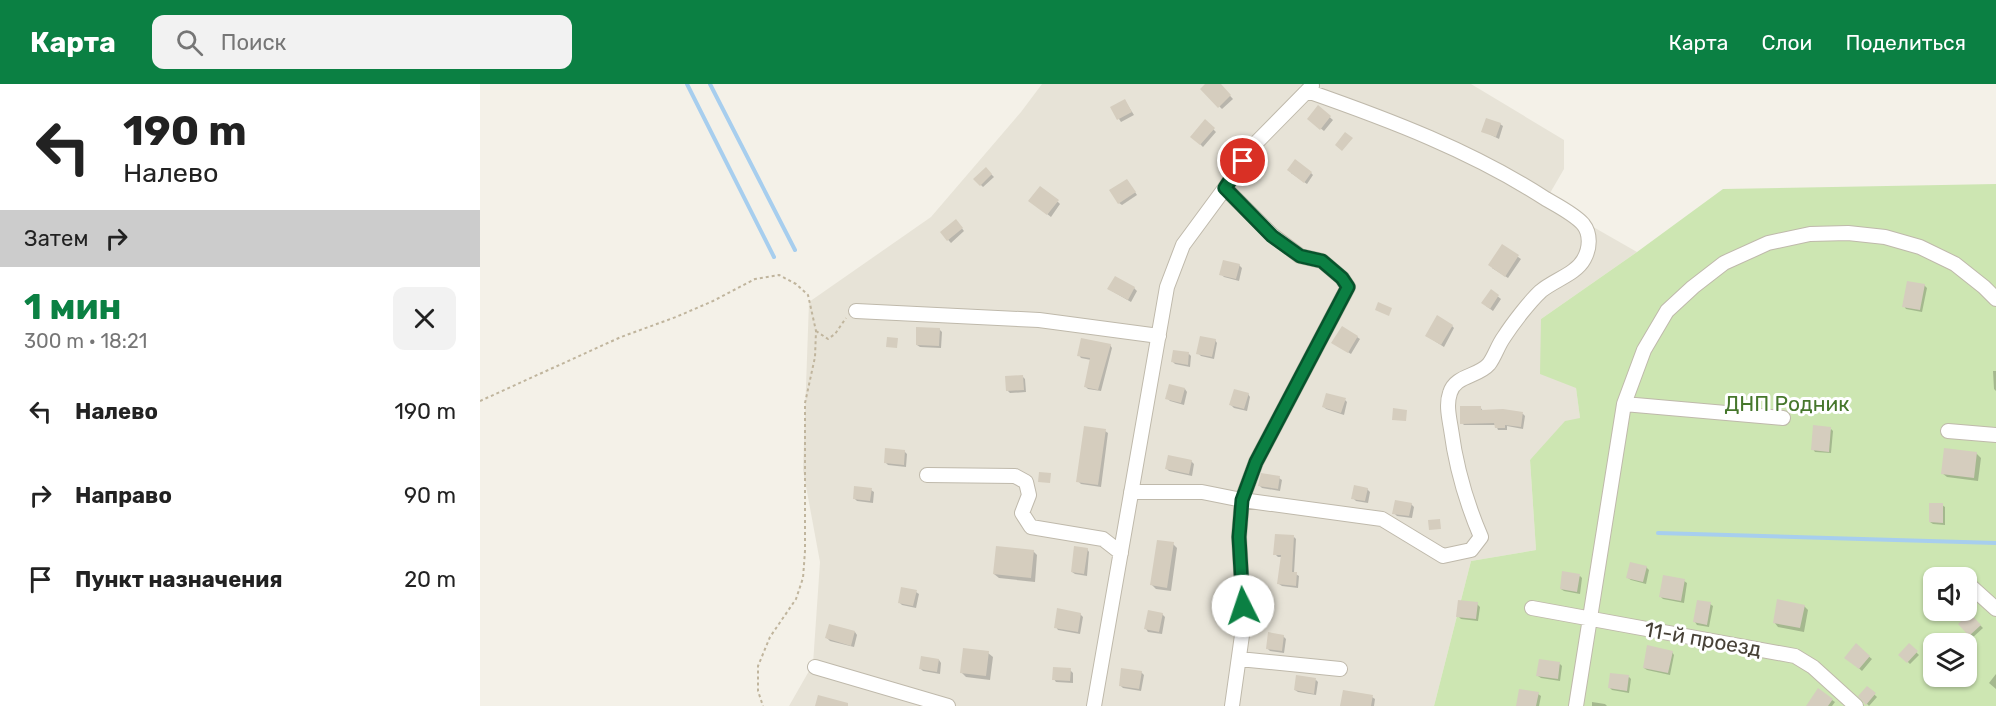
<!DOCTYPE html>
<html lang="ru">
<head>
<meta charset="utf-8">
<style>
	:root { --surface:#fff; --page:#f2f2f2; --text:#222; --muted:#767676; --accent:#0b8043 }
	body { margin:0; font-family:Rubik,sans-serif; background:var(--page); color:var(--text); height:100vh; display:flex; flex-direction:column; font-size:22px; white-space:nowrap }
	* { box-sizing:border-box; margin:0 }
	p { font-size:20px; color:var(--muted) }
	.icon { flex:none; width:33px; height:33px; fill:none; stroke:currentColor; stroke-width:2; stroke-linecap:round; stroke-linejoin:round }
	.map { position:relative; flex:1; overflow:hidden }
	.details { display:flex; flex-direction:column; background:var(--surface); width:480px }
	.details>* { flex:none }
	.top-card { background:#fff; color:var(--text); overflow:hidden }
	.controls { position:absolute; left:1443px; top:483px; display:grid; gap:12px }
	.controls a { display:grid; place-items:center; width:54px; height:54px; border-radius:12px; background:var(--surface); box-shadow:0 2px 4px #0004; font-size:30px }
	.pin { position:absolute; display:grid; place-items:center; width:51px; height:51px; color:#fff; margin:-26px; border:3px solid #fff; border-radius:50%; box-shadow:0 2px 6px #0007 }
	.me { position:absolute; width:66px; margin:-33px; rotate:356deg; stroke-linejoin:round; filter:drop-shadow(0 0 4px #0008) }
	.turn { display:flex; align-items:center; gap:21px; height:126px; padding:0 24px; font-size:27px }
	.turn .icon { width:78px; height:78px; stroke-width:2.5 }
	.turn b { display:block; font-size:42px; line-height:51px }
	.then { display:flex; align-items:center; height:57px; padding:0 24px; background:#0003; gap:12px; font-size:22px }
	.round { display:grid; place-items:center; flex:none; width:63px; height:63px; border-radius:12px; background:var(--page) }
	.summary { display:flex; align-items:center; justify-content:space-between; height:102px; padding:0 24px }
	h1 { font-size:36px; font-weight:700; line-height:45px; color:var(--accent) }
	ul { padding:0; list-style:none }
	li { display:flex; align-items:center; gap:18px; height:84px; padding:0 24px }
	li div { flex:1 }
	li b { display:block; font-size:22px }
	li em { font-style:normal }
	header { display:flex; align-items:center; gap:36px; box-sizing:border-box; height:84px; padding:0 30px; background:var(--accent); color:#fff }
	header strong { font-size:28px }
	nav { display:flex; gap:33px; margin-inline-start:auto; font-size:21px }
	.search { width:420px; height:54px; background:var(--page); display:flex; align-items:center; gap:15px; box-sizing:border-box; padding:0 21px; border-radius:12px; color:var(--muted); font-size:22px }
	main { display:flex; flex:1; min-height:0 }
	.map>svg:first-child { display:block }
	.residential { fill:#e7e3d7 }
	.green { fill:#cde6b2; fill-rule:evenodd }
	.shadow { fill:#0003 }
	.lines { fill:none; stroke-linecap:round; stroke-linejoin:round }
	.stream { stroke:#a7ceee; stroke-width:4 }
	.building { fill:#d5cdbe }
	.minor-casing { stroke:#bfb9ab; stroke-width:16 }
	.path { stroke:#c0b59d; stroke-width:2; stroke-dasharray:3 3; stroke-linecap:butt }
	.minor { stroke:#fff; stroke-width:14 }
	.route-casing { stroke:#07532c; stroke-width:15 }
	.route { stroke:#0b8043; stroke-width:10 }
	.labels { text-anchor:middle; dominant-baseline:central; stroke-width:6; stroke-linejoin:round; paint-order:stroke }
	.park-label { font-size:21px; fill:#46772c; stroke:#fff }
	.street-label { font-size:21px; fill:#474137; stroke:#fff }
</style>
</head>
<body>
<header>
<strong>Карта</strong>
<div class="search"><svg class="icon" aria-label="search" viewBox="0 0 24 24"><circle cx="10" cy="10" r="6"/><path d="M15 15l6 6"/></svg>Поиск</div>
<nav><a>Карта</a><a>Слои</a><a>Поделиться</a></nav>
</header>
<main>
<section class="details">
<div class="top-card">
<div class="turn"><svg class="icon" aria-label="left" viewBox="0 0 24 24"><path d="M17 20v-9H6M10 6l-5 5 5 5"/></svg><div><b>190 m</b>Налево</div></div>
<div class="then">Затем<svg class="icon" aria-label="right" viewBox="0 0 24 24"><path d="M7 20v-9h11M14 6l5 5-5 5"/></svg></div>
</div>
<div class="summary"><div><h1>1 мин</h1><p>300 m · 18:21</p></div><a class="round"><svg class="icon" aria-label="close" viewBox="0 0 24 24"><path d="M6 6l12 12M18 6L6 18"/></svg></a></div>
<ul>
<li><svg class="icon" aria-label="left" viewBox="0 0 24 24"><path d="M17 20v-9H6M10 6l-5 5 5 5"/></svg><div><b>Налево</b></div><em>190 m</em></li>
<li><svg class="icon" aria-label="right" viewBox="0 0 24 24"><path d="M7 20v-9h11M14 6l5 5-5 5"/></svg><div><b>Направо</b></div><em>90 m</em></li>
<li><svg class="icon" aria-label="arrive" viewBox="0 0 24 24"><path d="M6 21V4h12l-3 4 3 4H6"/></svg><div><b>Пункт назначения</b></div><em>20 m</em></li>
</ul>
</section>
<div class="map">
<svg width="1516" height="622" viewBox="0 0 1516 622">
	<rect width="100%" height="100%" fill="#f4f1e8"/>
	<path class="residential" d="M562,0H991L1084,56V85L1066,116L1157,168L1061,235L1096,304L1100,334L1050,376L1056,466L991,477L954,622H309L333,580L340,478L323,386L329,218L451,133L541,28Z"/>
	<path class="green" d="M1516,100V622H954L991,477L1056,466L1050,376L1085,337L1100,334L1096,304L1060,290L1061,235L1157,168L1243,105ZM1454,494H1486V526H1454ZM1454,560H1486V592H1454Z"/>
	<path class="shadow" d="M727,0H739L753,15L742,25L722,5Z
		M645,17L654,31L641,38L632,24Z
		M839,24L853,36L844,47L829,35Z
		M725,37L736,48L723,63L712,52Z
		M1020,40L1023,42L1019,55L1003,47Z
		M506,85L514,93L503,103L495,95Z
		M811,89H831L833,91L827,100Z
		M649,99L657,111L642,121L639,119Z
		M578,118L580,120L571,133L553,119Z
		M476,137L484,147L471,159L462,149Z
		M1022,162L1041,175L1028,194L1012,184Z
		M759,181L762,184L759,197L744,193L741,190Z
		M1444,201L1447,204L1442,228L1426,225L1424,222Z
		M654,204L657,207L651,218L632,207Z
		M1011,207L1021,215L1013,227L1006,222Z
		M972,242L974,244L964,263L950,254Z
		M459,245L462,248L461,264L440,263L437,261Z
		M877,253L880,255L871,270L856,261Z
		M735,256L737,259L734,275L721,272L718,269Z
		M630,261L632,264L621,307L608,305L605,302L611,276L601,274L599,271Z
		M709,270L711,272L710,283L695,280L693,278Z
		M1513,287H1516V307L1514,305Z
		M542,292L545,295L546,308L530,309L527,306Z
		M705,305L707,308L704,321L690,317L687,314Z
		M768,310L770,313L767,327L754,324L751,321Z
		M865,316L867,318L864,331L846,325L844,323Z
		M1000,323L1003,327L1043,330L1045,332L1043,345L1027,342V346H1018L1016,341H984L982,339Z
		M1351,345L1353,347L1351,369L1335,368L1333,365Z
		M625,347L628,349L621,403L601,400L598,397Z
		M424,367L427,370L426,383L408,381L406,379Z
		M1496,369L1501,374L1498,397L1467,393L1462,389Z
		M711,377L714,380L712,392L689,387L687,385Z
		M799,394L802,396L800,407L782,404L779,401Z
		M887,405L890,408L888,419L876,417L873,414Z
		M391,406L394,408L393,419L377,417L374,414Z
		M931,420L934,423L932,434L917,432L914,429Z
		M1462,421L1465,423V441L1453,440L1450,438Z
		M814,453L816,455L814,489L819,492L818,504L802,502L799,500L802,473H798L795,470Z
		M693,460L697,464L691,507L676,505L671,500Z
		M607,465L609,468L607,492L595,490L592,488Z
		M553,467L557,471L555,498L519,494L514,490Z
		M1166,483L1169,486L1166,500L1151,496L1148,494Z
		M1100,492L1102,494L1100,510L1084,507L1081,505Z
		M1204,497L1207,499L1204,519L1183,515L1180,512Z
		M436,508L439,510L436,524L422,521L419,518Z
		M997,520L1000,523L998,537L981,535L978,532Z
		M1230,520L1233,522L1229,543L1217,541L1215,538Z
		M1324,522L1328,526L1324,548L1298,543L1294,538Z
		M600,530L603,533L600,550L578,546L576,543Z
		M682,530L685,533L682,550L668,548L666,545Z
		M1490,531L1503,544L1492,554L1480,540Z
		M375,548L377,551L374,563L350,557L347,554Z
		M803,552L806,555L804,569L790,567L787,564Z
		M1429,561L1439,571L1430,580L1421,571Z
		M1376,562L1392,575L1382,587L1366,573Z
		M1192,568L1194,571L1190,591L1167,586L1164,584Z
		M508,569L513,573L510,596L486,593L482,589Z
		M459,576L461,579L460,590L443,587L440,584Z
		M1080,580L1082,582L1080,597L1061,594L1058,592Z
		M590,586L593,589V599L576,598L574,595Z
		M661,588L664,591L661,607L643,604L640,601Z
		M1516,590V605L1509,599Z
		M1149,593L1151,595L1149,609L1132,606L1130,604Z
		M836,596L838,598L836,611L818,608L815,606Z
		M1387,604L1397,613L1389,622L1380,612Z
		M1058,610L1061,612L1059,622H1038Z
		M892,613L895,615L894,622H862Z
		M1352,616L1355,618L1352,622H1328Z
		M1112,618L1125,620L1127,622H1112Z"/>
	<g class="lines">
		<path class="stream" d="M207,0L294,173
			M230,0L315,166
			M1178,449L1516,459"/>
	</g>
	<path class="building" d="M725,0H741L751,11L738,24L720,5Z
		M645,15L652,28L637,36L630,23Z
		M838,21L851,32L840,46L827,35Z
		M1006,34L1021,39L1016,53L1001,48Z
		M725,35L735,44L720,61L710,53Z
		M865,48L873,54L862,67L855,61Z
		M815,75L832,88L824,99L807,86Z
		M506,83L512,90L500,102L493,95Z
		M647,95L656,108L638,120L629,106Z
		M560,102L579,116L567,131L548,117Z
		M476,135L483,144L467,157L460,148Z
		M1022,160L1039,171L1025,193L1008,181Z
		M743,176L760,180L756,195L739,191Z
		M635,192L655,203L648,216L627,205Z
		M1427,197L1445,200L1440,226L1422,223Z
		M1011,205L1019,211L1010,225L1001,219Z
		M898,218L912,224L909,232L895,226Z
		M957,231L973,241L961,261L945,252Z
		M862,242L878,252L868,269L851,259Z
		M436,243L460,244L459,262L436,261Z
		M720,252L736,255L732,273L716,270Z
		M407,253L418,254L417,264L406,263Z
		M601,254L631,260L618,306L604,303L610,274L597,272Z
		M693,266L709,268L708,281L691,278Z
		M543,291L544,306L526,307L525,292Z
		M689,300L705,304L701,319L685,315Z
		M754,305L769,309L764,325L749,321Z
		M846,309L866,314L861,329L842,323Z
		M980,322H1001V326L1023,325L1043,328L1041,343L1025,341V344H1015L1014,339L980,340Z
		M913,324L927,326L926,337L912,336Z
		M1333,341L1351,343L1349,368L1331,366Z
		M604,342L626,345L618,401L596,398Z
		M405,364L425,366L424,381L404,379Z
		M1464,364L1497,368L1494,394L1461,390Z
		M688,371L712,376L709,390L685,385Z
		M559,388L571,389L570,399L558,398Z
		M781,389L800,392L798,405L778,402Z
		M874,401L888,404L885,417L871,415Z
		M374,402L392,404L390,417L373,415Z
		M915,416L932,419L929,432L912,430Z
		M1449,419H1463V439L1449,438Z
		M960,435L961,445L949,446L948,436Z
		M795,450L814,451L812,488H817L816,502L797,500L801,471H793Z
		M677,456L694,458L687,504L670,501Z
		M516,462L554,466L551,494L513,490Z
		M594,462L608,464L604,490L591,488Z
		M1150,478L1167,482L1163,498L1146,494Z
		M1082,487L1100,490L1097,508L1080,505Z
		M1183,491L1205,495L1201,517L1179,513Z
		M421,503L437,506L433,522L418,519Z
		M1297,515L1325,521L1320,544L1293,539Z
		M978,516L998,518L996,535L976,533Z
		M1217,516L1231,518L1227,541L1213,538Z
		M577,524L601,529L598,548L574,544Z
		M668,526L683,529L679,548L664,545Z
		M1490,529L1501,541L1489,552L1478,540Z
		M349,540L375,547L371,562L345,554Z
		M788,548L804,551L802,567L786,565Z
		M1376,559L1390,572L1379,585L1364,574Z
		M1429,559L1438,567L1427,579L1418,571Z
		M1167,561L1193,567L1188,589L1163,584Z
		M483,564L509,567L506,592L480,589Z
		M441,572L459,575L457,588L439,585Z
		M1059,575L1080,578L1078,595L1056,592Z
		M573,583L591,584L590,597L572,596Z
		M641,584L662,587L659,605L639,602Z
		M1130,589L1149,591L1147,607L1128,604Z
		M816,591L836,594L834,610L814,606Z
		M1387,602L1396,609L1386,621L1378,612Z
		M1338,604L1353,615L1348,622H1326Z
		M1039,605L1059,608L1056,622H1036Z
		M863,606L893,611L891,622H860Z
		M338,611L368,619V622H335Z"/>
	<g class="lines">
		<g class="minor-casing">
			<path id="minor" d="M745,104L792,151L820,172L842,177L862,194L868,203L776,378L762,416L759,453L764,537L752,622
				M376,227L559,236L679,252
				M1144,320L1303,334
				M1468,347L1516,351
				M447,391L535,392L546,398L549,411L542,429L551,443L623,455L641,469
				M651,408H722L762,416L902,435L963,472L991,466L1001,453C986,418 976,383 971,345C969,333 966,320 970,309C975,291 998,293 1009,280C1015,272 1018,261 1024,253C1033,239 1050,217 1061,207C1074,196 1096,190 1104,175C1110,164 1111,150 1103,140C1094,130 1078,122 1066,115C992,67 910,36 827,7
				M1486,498L1516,525
				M1052,524L1315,572L1333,583L1376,622
				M759,575L860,585
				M335,583L468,622
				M614,622L687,203L703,161L745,104L772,63L832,2
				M1096,622L1144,320L1164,266L1187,227L1213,203L1244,179L1288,159L1330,150L1368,149L1405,153L1440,163L1475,180L1504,203L1516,215"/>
		</g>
		<path class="path" d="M336,247L348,255L355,250L366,234
			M0,317L141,253L196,233L233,217L275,195L299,191L316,200L328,211L336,247L335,273L325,319V467L323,494L316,515L290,553L278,582V607L283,622"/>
		<use href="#minor" class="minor"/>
	</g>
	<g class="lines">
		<g class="route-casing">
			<path id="route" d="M763,77L745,104L792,152L820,172L842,177L862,194L868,203L776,378L762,416L759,453L763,522"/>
		</g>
		<use href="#route" class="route"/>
	</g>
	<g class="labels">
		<g class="park-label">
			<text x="1307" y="319">ДНП Родник</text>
		</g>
		<g class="street-label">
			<text transform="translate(1223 555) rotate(10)">11-й проезд</text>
		</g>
	</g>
</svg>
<div class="controls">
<a><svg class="icon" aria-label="sound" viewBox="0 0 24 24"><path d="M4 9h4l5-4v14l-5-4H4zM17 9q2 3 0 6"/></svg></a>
<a><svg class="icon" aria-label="layers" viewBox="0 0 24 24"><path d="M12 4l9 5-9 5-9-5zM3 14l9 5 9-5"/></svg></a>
</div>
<div class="pin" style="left:763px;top:77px;background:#d93025"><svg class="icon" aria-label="arrive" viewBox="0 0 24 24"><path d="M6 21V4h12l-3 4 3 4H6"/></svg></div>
<svg class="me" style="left:763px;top:522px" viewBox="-20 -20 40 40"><circle r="19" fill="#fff"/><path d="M0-13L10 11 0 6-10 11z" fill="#0b8043"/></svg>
</div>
</main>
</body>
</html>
